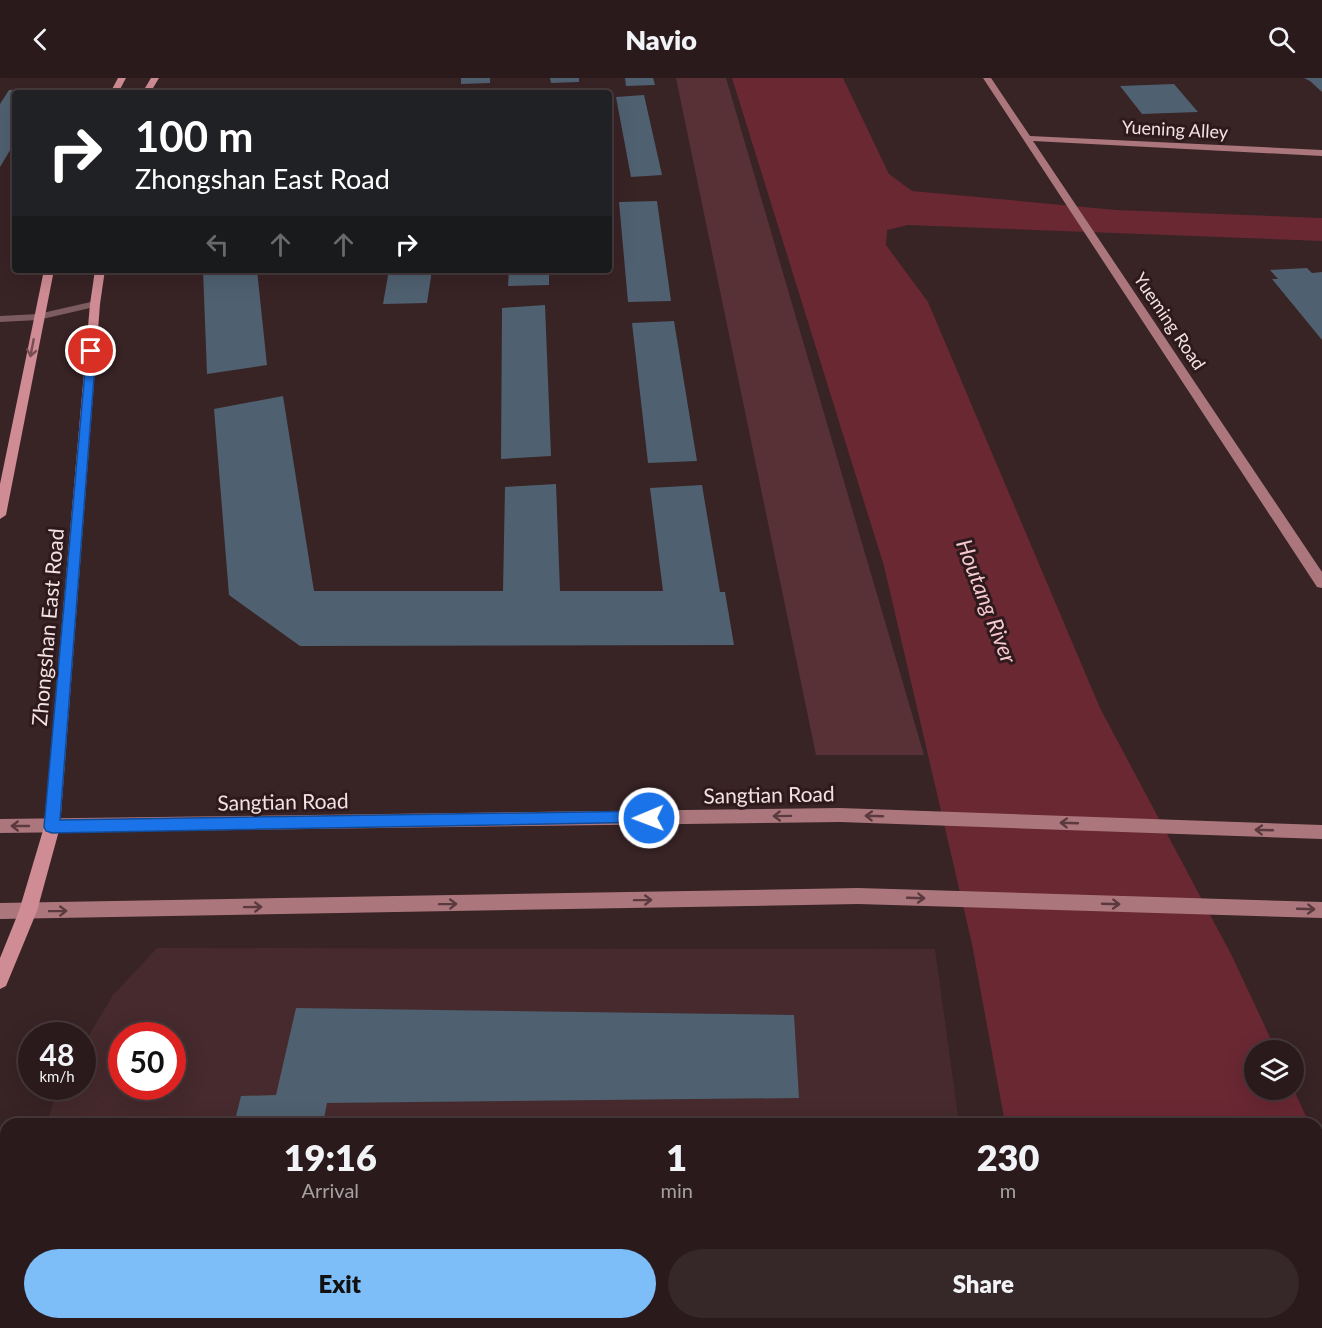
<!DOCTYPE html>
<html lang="en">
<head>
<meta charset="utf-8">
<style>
	:root { --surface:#2a1a1c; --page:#362729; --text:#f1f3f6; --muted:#a5a1a3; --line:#46383b; --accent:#7dbef9 }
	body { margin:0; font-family:Lato,sans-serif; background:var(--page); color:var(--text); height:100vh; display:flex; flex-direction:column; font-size:22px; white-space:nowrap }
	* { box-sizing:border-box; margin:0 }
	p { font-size:20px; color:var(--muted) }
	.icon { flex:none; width:33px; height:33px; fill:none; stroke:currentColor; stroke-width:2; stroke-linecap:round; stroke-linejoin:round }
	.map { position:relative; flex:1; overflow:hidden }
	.side { position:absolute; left:0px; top:1040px; width:1323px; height:212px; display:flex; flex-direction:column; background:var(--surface); border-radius:18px 18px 0 0; box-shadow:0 6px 24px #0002,0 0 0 2px var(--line) }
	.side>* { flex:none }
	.hud { position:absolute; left:12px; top:12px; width:600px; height:183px; border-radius:6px; box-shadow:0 6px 24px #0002,0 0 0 2px var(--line); background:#202124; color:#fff; overflow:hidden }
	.tools { position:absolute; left:1244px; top:962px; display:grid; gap:12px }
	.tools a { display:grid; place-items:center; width:60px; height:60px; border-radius:50%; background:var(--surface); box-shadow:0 6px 24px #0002,0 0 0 2px var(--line); font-size:30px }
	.speed { position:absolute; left:18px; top:944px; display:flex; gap:12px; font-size:30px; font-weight:700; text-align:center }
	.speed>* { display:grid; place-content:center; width:78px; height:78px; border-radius:50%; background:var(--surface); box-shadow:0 6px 24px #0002,0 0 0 2px var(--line); line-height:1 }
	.speed small { font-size:15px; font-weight:400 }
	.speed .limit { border:9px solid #d22; background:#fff; color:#111 }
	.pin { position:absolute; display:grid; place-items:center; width:51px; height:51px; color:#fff; margin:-26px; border:3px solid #fff; border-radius:50%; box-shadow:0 2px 6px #0007 }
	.me { position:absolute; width:66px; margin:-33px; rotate:269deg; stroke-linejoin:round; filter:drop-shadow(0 0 4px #0008) }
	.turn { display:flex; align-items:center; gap:21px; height:126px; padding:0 24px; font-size:27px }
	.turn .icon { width:78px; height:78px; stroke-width:2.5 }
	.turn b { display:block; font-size:42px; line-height:51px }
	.lanes { display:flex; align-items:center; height:57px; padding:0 24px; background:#0003; justify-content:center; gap:30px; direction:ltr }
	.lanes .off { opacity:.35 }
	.eta { display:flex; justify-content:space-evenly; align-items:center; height:102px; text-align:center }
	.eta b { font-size:36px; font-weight:800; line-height:42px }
	.cta { display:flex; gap:12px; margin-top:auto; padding:12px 24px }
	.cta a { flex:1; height:69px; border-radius:36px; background:var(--accent); color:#111; font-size:24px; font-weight:800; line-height:69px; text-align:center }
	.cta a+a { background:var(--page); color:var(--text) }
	header { display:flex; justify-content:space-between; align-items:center; height:78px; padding:0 24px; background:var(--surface); font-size:27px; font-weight:800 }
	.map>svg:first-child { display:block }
	.built { fill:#462a2d; fill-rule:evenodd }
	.green { fill:#583136 }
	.water { fill:#6a2833 }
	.building { fill:#4f6070 }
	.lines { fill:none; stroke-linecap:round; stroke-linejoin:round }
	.street { fill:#7c5c5f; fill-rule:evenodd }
	.secondary { fill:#ab777d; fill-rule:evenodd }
	.primary { fill:#cf8c94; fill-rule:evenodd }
	.oneway { stroke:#764d52 }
	.oneway2 { stroke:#5a3a3e }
	.route { fill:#1a73e8; stroke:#114b97; stroke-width:1.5 }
	.labels { text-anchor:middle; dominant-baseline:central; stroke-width:6; stroke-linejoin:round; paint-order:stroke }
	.far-street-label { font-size:18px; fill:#f1e2e3; stroke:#2e191c }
	.street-label { font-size:21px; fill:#f1e2e3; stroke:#2e191c }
	.water-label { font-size:22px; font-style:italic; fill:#f5c9cd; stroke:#2e191c }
</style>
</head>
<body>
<header><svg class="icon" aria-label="back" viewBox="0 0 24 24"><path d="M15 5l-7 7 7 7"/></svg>Navio<svg class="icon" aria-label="search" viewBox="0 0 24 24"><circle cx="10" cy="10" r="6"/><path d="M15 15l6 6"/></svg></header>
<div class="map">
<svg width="1322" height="1250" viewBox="0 0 1322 1250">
	<rect width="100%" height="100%" fill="#382325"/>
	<path class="built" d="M157,870L935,871L959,1045L46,1046L59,1008H82L83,967L113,917ZM122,957H172V1008H122Z
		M6,1163V1245H987L988,1250H0V1180Z"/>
	<path class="green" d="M676,0H726L924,677H816Z"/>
	<path class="water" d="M732,0H843L889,96L912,113L1116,132L1322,140V163L908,147L887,152L886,167L928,224L1100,630L1232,878L1276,972H1254V1011L1293,1010L1309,1045H1005L972,866L884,488Z
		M1317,1063L1322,1074V1250H1043V1245H1317Z"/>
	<path class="building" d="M461,0H490V5L461,6Z
		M550,0H579V4L551,5Z
		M625,0H653L655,7L626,8Z
		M1304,0H1322V14L1310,3Z
		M1174,6L1198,34L1142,36L1120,8Z
		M48,10L45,15H15V64L0,89V26L9,12Z
		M644,17L662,97L631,99L616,19Z
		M657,123L671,223L628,224L619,124Z
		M1307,190L1312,195L1322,194V262L1272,201H1278L1270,192Z
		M203,192H257L267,287L207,296Z
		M389,192H432L427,225L383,226Z
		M509,192H549V207L508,208Z
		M545,227L551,378L501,381L502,230Z
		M674,243L697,383L648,385L632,245Z
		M283,318L314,513H503L505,409L556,406L560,513H663L650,410L702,407L720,514H725L734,567L300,568L229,517L214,331Z
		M296,930L794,937L799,1020L327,1025L323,1046H234L241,1018L276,1017Z
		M187,1245H284L283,1250H185Z"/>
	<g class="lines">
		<path class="street" d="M95,223L99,224V228L38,242L0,244V238L38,236Z"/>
		<path class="secondary" d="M983,0H991L1030,58L1322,72V78L1033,63L1322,494V510L1317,509Z
			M840,730L1322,747V761L840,744L0,755V741Z
			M858,810L1322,824V840L858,826L0,841V825Z"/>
		<path class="primary" d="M118,0H126L118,15H110Z
			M151,0H159L150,15H142Z
			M44,192H54L6,437L0,441V406Z
			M95,192H105L100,226L60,749L37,833L6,908L0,911V880L19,833L44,749L90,226Z"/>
	</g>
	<defs><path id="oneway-shaft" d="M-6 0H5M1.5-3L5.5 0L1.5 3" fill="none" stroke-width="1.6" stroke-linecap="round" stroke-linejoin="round" transform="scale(1.5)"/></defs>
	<use class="oneway" href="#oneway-shaft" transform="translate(32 270) rotate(101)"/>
	<g class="oneway2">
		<use href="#oneway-shaft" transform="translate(782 738) rotate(179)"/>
		<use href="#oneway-shaft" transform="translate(874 738) rotate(-178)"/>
		<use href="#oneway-shaft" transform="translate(1069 745) rotate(-178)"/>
		<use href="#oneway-shaft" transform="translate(20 748) rotate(-180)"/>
		<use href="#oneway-shaft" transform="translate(1264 752) rotate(-178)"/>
		<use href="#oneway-shaft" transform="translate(916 820) rotate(2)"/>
		<use href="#oneway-shaft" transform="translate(643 822) rotate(-1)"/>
		<use href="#oneway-shaft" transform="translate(448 826) rotate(-1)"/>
		<use href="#oneway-shaft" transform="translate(1111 826) rotate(2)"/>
		<use href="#oneway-shaft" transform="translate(253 829) rotate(-1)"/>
		<use href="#oneway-shaft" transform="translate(1306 831) rotate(2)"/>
		<use href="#oneway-shaft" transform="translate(58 833) rotate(-1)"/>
	</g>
	<path class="route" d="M87,271L96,273L60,742L649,733L654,735L657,740L654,744L52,755L46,753L44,749Z"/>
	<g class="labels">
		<g class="far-street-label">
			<text transform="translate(1175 51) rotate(3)">Yuening Alley</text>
			<text transform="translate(1170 243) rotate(56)">Yueming Road</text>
		</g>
		<g class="street-label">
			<text transform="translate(47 549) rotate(-85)">Zhongshan East Road</text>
			<text transform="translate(769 716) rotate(-1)">Sangtian Road</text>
			<text transform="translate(283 723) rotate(-1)">Sangtian Road</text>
		</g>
		<g class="water-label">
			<text transform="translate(987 523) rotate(69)">Houtang River</text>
		</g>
	</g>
</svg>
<div class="tools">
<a><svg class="icon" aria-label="layers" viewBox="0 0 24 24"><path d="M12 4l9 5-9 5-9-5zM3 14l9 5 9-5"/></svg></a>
</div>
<div class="speed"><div>48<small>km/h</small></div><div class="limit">50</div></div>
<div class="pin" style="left:91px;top:273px;background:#d93025"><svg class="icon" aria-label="arrive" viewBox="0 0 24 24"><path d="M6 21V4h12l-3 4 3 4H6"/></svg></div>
<svg class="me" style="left:649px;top:740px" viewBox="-20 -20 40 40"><circle r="17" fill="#1a73e8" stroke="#fff" stroke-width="3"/><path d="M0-11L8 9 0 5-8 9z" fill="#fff"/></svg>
<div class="hud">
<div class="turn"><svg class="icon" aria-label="right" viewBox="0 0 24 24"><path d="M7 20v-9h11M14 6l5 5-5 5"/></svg><div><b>100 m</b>Zhongshan East Road</div></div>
<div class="lanes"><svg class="icon off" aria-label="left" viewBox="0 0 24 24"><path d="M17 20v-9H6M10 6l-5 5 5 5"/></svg><svg class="icon off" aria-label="ahead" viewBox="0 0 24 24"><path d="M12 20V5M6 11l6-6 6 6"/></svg><svg class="icon off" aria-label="ahead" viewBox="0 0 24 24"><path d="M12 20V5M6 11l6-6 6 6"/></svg><svg class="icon" aria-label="right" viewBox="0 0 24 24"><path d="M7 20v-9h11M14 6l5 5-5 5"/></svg></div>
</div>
<section class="side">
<div class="eta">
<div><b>19:16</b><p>Arrival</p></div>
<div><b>1</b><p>min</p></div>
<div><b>230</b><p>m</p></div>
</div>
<div class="cta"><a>Exit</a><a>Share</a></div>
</section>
</div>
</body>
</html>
